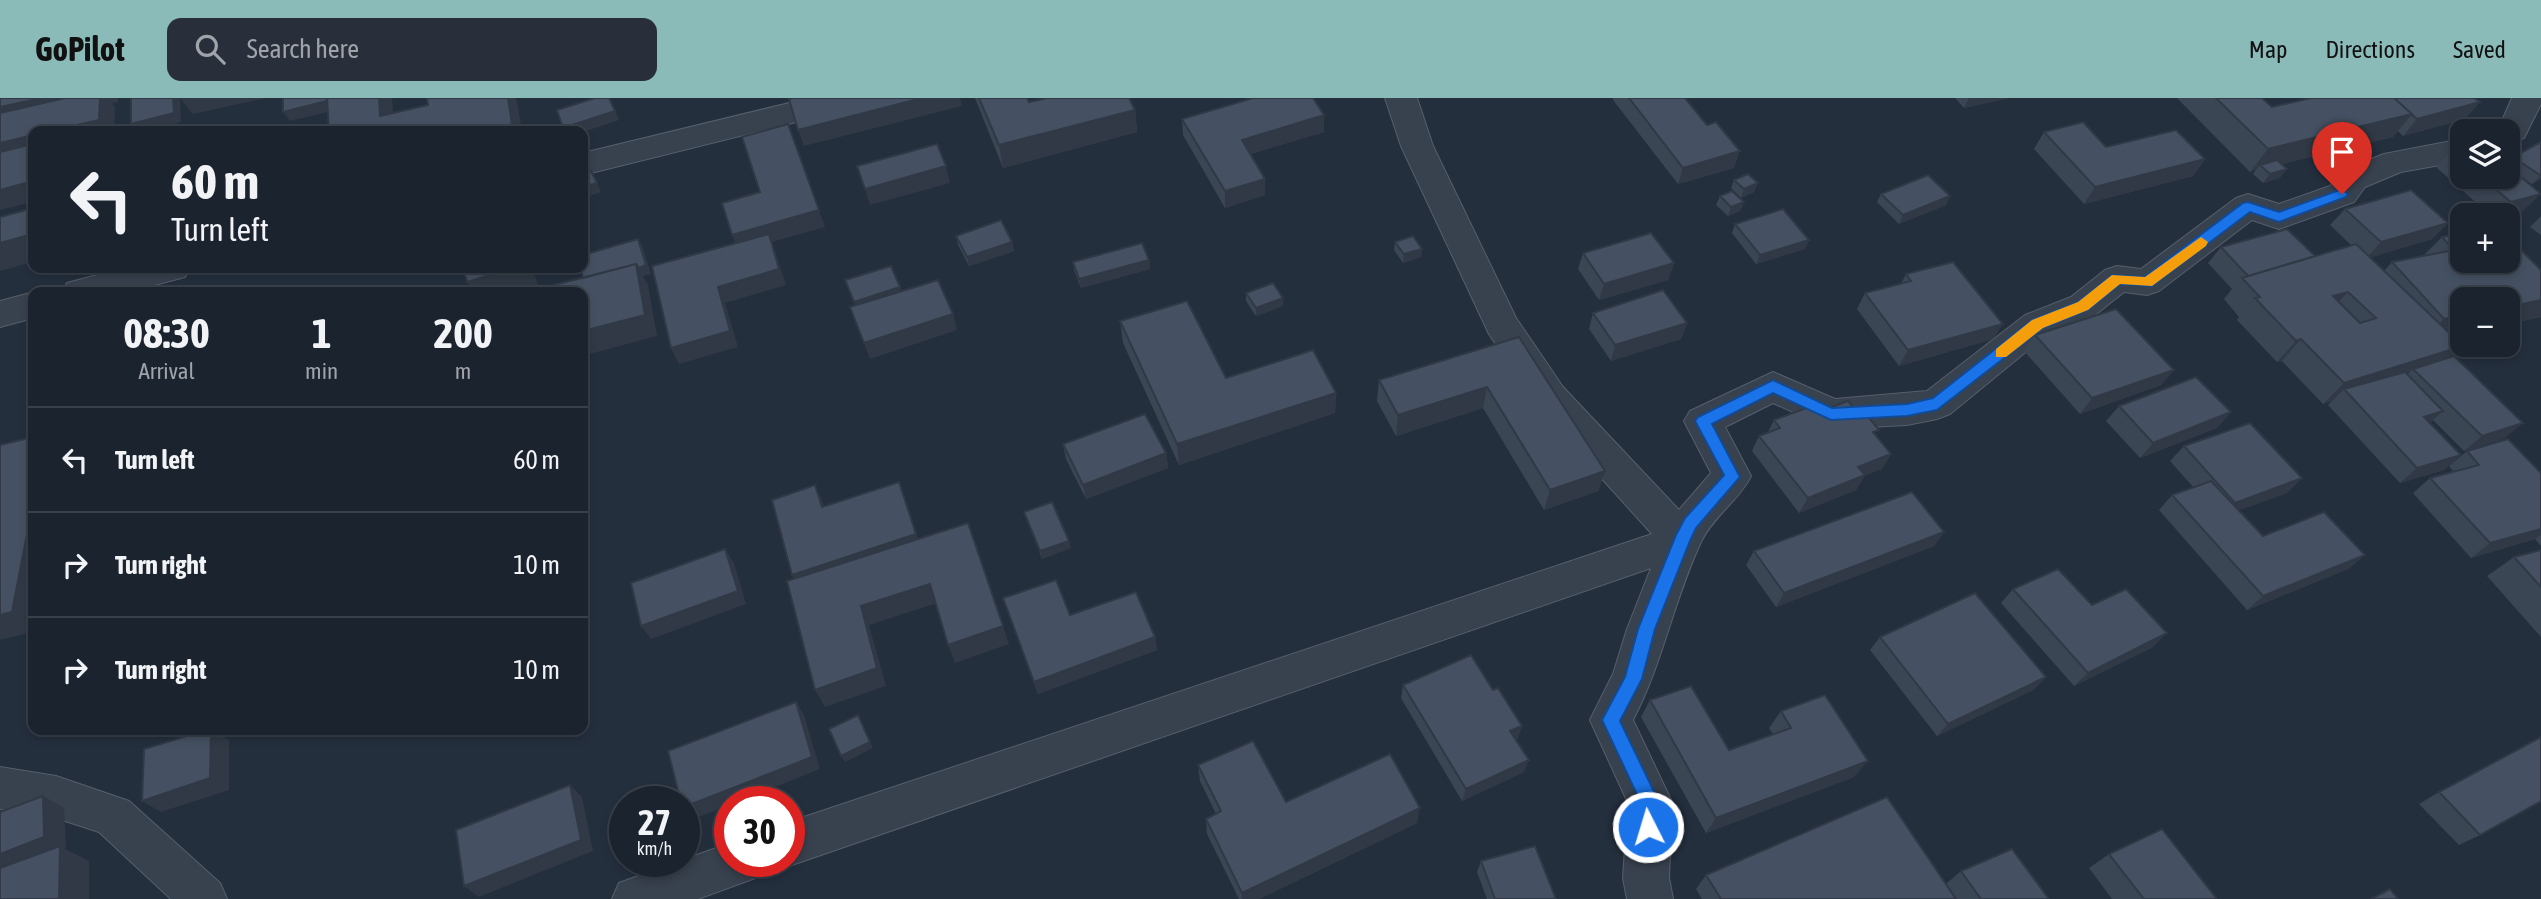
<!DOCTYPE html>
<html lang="en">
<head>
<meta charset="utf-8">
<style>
	:root { --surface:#1b232e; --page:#282f3a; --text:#f1f3f6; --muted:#a0a4aa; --line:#39404a; --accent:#8bbbb9 }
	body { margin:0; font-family:"Asap Condensed",sans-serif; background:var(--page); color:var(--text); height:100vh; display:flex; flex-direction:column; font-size:26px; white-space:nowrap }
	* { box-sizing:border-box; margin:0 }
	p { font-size:23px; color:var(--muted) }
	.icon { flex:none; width:38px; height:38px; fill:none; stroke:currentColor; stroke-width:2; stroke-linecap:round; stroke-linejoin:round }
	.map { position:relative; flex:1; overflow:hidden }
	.side { position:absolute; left:28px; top:189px; width:560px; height:448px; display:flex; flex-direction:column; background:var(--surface); border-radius:14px; box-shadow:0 4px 10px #0003,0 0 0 2px var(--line) }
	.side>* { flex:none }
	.banner { position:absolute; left:28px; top:28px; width:560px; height:147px; border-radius:14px; box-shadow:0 4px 10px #0003,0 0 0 2px var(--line); background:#1b232e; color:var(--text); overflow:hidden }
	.tools { position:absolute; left:2450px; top:21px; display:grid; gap:14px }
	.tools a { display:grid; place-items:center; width:70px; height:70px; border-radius:14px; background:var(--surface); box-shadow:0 4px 10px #0003,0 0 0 2px var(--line); font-size:35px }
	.speed { position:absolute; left:609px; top:688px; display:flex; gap:14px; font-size:35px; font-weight:700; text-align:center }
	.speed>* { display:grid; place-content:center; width:91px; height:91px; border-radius:50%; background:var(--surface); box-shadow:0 4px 10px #0003,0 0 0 2px var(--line); line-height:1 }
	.speed small { font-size:18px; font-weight:400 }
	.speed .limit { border:10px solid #d22; background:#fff; color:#111 }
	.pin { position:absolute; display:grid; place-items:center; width:60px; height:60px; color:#fff; margin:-72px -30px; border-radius:50% 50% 50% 0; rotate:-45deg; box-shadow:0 0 7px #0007 }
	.pin .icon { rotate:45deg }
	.me { position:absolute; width:77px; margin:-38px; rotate:355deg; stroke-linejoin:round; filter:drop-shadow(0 0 5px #0008) }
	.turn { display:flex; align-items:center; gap:24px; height:147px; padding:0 28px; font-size:32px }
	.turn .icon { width:91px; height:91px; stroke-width:2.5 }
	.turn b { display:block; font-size:49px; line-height:60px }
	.eta { display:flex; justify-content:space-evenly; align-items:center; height:119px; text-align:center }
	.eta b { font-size:42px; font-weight:700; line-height:49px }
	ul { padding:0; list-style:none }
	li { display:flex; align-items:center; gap:21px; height:105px; padding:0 28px; border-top:2px solid var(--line) }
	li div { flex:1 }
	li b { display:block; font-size:26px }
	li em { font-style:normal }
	header { display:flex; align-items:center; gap:42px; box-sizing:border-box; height:98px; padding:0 35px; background:var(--accent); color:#111 }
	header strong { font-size:33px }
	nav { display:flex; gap:38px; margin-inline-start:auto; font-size:24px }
	.search { width:490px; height:63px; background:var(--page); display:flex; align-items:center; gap:18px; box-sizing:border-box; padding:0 24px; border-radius:14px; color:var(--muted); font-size:26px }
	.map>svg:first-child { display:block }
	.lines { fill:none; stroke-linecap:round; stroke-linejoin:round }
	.minor-casing { stroke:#565f6c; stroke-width:2 }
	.minor { fill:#38414e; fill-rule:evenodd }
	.wall { fill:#3b4654 }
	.shaded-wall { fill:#303945 }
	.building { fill:#455162; stroke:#303945; stroke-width:2; fill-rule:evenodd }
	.route { fill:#1a73e8; stroke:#114b97; stroke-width:2 }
	.slow { fill:#f59e0b }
</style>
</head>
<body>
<header>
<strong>GoPilot</strong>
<div class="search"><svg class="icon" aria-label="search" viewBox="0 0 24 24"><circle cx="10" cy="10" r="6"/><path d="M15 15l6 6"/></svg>Search here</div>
<nav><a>Map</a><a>Directions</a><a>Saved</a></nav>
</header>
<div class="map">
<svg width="2541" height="801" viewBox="0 0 2541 801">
	<rect width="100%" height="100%" fill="#242f3e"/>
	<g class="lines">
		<g class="minor-casing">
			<path id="minor" d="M810,0H869L864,7L853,10L583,77V55Z
				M1385,0H1417L1433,48L1516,220L1563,289L1679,412L1711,375L1684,323L1690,313L1773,274L1835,301L1927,293L2025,217L2071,199L2105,172L2117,168L2141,171L2236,100L2248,96L2279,106L2330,88L2341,73L2384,56L2462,41V63L2401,74L2365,89L2354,104L2279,131L2252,122L2159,193L2147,197L2124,194L2095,217L2049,235L1950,316L1937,321L1907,327L1831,331L1773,305L1725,329L1751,378C1739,402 1714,418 1702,442C1674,500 1663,565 1633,622L1672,704L1669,780L1673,801H1627L1623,780L1628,705L1590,622L1613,576L1627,531L1651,470L789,768L777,763H789V724L1652,436L1537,309L1489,236L1401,48Z
				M2512,0H2541V6L2524,40L2508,45V33H2493L2501,25Z
				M124,170H190L185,179L128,194H62L67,185Z
				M34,194L33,220L0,229V203Z
				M0,669L56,678L129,703L220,785L227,801H171L99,734L56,720L0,711Z
				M730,745V763H765L758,779L698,801H612L619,785Z"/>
		</g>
		<use href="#minor" class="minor"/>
	</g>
	<path class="wall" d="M975,0H1027L1029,4L1135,12L1137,34L1003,70Z
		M1613,0H1685L1707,27L1734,70L1678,86L1613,2Z
		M1955,0H2009L1964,10Z
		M2177,0H2262L2272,9L2306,1L2304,0H2474L2480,4L2465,21L2403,38L2398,33L2393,39L2281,66L2280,80L2263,85L2253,76L2256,72L2250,74Z
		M1324,17V34L1250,56L1265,81V97L1225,110L1183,37L1182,21Z
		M2044,34L2106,49L2205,61L2193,78L2084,106L2034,51Z
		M2541,44V81L2532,86L2521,79L2524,112L2507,117H2490L2436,69L2451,52L2462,50V79H2508V64L2513,59Z
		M1734,82L1754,94L1741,100L1731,90Z
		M1881,96L1950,98L1946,107L1899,126L1877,104Z
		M1720,98L1744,104L1740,113L1728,118L1716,107Z
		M2345,111L2448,125L2432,141L2370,159L2384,173L2392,164L2423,158L2442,139L2541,172V219L2508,226L2462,201V235L2452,237L2463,248L2451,259L2505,340L2464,353L2433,322L2430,325L2461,357L2444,372L2400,385L2328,307L2332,303L2323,306L2282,263L2277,264L2237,222L2239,219L2224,201L2232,191L2208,165L2221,149L2315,158L2352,148L2330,127Z
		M2541,118V137L2530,129Z
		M1735,126L1805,151L1756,166L1732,135Z
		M956,138L1012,144L1014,153L969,168L958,147Z
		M1395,144L1422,151L1421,159L1403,165L1394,152Z
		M1583,155L1674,165L1668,182L1599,202L1578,171Z
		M1149,162L1150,171L1081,190L1074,172L1073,164Z
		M1906,176L1993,241L1899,268L1857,211L1865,195L1901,186Z
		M1246,195L1283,200V208L1256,218L1246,203Z
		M1593,215L1687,225L1681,241L1611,263L1589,231Z
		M1120,223L1226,280L1336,295L1335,315L1179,367L1123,245Z
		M2035,237L2174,272L2161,287L2080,316L2024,253Z
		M1519,239L1605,373L1598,393L1544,412L1483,310L1396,338L1377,303L1379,282Z
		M2119,308L2231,314L2217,330L2140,360L2106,323Z
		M1817,314L1876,337L1891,356L1882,371L1865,377L1856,392L1799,415L1752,353L1759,338L1768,334L1774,322Z
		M1063,346L1166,355L1168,370L1086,401L1066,361Z
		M2184,348L2302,380L2287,395L2239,412L2263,438L2365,457L2348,471L2247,512L2159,412L2172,397L2194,390L2170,363Z
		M2467,353L2541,375V448L2535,441L2471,460L2413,395L2430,380L2454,374L2449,368Z
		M1024,414L1069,443L1071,450L1042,461Z
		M1944,434L1934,448L1776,509L1746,467L1754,453Z
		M2541,452V539L2487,478L2514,459Z
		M2013,491L2153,549L2074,588L2001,505Z
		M1003,500L1155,539L1157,552L1038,596Z
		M1880,539L2046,579L2033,592L1937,638L1870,552Z
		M1403,587L1493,592L1518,640L1516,641L1524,674L1462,703L1401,600Z
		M1650,602L1729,652L1773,636L1769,630L1781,613L1854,679L1706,735L1641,619Z
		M1198,667L1286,704L1417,725L1259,801H1239L1207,736L1206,721L1216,716L1200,683Z
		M2439,694L2480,737L2459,747L2419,706Z
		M2109,756L2217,801H2112L2089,770Z
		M1481,763L1556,801H1487L1477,774Z
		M1961,773L2049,801H1702L1696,791L1706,777L1946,786Z"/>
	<path class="shaded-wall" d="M42,0H118V4L112,5L115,9L114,33H50L0,21V4Z
		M173,0H266L193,16L180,0L181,24L146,33H137L131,26Z
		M379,0H392L395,33L380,18Z
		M508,0H515L517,3L522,33H481Z
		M922,0H960L962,8L804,48L798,32Z
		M1969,0H2009L1964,10Z
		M330,3L336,12L290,23L283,14Z
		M2480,4L2465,21L2403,38L2417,21Z
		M612,5L619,22L583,34L565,33L563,30Z
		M1135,12L1137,34L1003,70L999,47Z
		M2412,16L2393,39L2263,71L2260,67L2256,72L2250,74L2268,51Z
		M1324,17V34L1242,58V42Z
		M788,26L825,129L772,144L786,187L725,205L738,249L679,266L671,250L718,189L739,154L732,137L819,112Z
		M33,37V58L0,66V45Z
		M1740,53L1734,70L1678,86L1683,70Z
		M2205,61L2193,78L2084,106L2095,89Z
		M946,68L950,85L870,107L865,91Z
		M2287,71L2280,80L2263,85L2270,76Z
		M591,73L601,94L586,99L583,92V89Z
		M2541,77V81L2532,86Z
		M33,78V104L0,112V92Z
		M1265,81V97L1225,110V93Z
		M1758,85L1754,94L1741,100L1744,91Z
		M2541,96L2524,112L2507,117H2498L2511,104Z
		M1950,98L1946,107L1899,126L1903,117Z
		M1744,104L1740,113L1728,118L1731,109Z
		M2448,125L2432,141L2366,161L2381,144Z
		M33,136V164L0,173V145Z
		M638,141L643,150L651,176L643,178L648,187L657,238L586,257L583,252V233Z
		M1809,142L1805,151L1756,166L1760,157Z
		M1012,144L1014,153L969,168L967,159Z
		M1422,151L1421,159L1403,165L1404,156Z
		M1149,162L1150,171L1081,190L1079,181Z
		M1674,165L1668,182L1599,202L1604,186Z
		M512,170H533L538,188L518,194H474L467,184Z
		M900,189L903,198L857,213L854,204Z
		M2348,194L2328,215L2333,198Z
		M1283,200V208L1256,218V210Z
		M2541,202V219L2508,226V209Z
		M953,216L957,232L870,261L864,245Z
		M2462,217V235L2422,242L2444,221Z
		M1687,225L1681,241L1611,263L1615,247Z
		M2003,226L1993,241L1899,268L1908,252Z
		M2301,241L2282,263L2277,264L2296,243Z
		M2463,248L2441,269L2413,271L2403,281L2344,291L2332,303L2323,306L2344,285Z
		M2174,272L2161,287L2080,316L2092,300Z
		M1487,289L1483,310L1396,338L1398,317Z
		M1336,295L1335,315L1179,367L1177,346Z
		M2443,313L2426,328L2424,319Z
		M2231,314L2217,330L2140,360L2153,345Z
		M2523,325L2505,340L2464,353L2482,338Z
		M1166,355L1168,370L1086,401L1083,387Z
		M1891,356L1882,371L1865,377L1856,392L1799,415L1808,400L1858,369Z
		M2461,357L2444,372L2400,385L2417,370Z
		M1605,373L1598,393L1544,412L1550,392Z
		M2302,380L2287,395L2220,419L2235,405Z
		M899,384L922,451L799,491L792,477Z
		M815,387L822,402L829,424L822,409Z
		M33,405V534L0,542V517Z
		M2541,431V437L2535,441L2471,460L2490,445Z
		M1944,434L1934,448L1776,509L1784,495Z
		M1069,443L1071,450L1042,461L1040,453Z
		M725,451L734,465L746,506L651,541L641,528Z
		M2365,457L2348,471L2247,512L2263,498Z
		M930,486L937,505L869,527L886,588L825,609L815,592L861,508Z
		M1003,528L1009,546L955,565L948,547Z
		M2167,535L2153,549L2074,588L2088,575Z
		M1155,539L1157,552L1038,596L1034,584Z
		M2046,579L2033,592L1937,638L1948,626Z
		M796,604L804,617L820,671L738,704H730V707L693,721L684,712V709Z
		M858,617L873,650L845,664L841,658Z
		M1522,628L1518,640L1506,645L1510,633Z
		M211,632H213L229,642V692L161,714L142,703Z
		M378,632H406L387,639Z
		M1529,662L1524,674L1462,703L1466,691Z
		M1868,663L1854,679L1706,735L1716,720Z
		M570,687L582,699L593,753L479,799L464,788Z
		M43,698L64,710L66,749L64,750L89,763V801H59L0,775V756Z
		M1420,710L1417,725L1259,801H1242V795Z"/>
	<path class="building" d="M0,0H42L0,9Z
		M65,0H100L99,22L50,33H33V37L0,45V15Z
		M131,0H173L174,15L131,26Z
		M283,0H327V3L283,14Z
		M327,0H379L380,18L428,7L427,0H508L512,26L481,33H329Z
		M595,0H609L615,13L563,30L557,12Z
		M793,0H922L798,32L789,1Z
		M979,0H1027L1029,4L1047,0H1129L1135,12L999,47Z
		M1253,0H1313L1324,17L1242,42L1265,81L1225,93L1182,21Z
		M1629,0H1685L1707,27L1716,24L1740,53L1683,70Z
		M2216,0H2262L2272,9L2311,0H2394L2412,16L2268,51Z
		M2394,0H2474L2480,4L2417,21Z
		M2083,24L2106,49L2176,32L2205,61L2095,89L2044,34Z
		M788,26L819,112L732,137L722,105L760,94L742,39Z
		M2541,44V77H2540L2513,59Z
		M33,46V83L0,92V54Z
		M937,46L946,68L865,91L857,68Z
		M2462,50V62L2451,52Z
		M2277,62L2287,71L2270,76L2260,67Z
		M2508,68L2541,96L2511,104L2481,79H2508Z
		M591,73L597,85L583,89V76Z
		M1748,76L1758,85L1744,91L1734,82Z
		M1928,77L1950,98L1903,117L1881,96Z
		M2411,92L2448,125L2381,144L2345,111Z
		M1732,93L1744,104L1731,109L1720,98Z
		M33,110V136L0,145V119Z
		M1783,111L1809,142L1760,157L1735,126Z
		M1001,122L1012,144L967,159L956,138Z
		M2287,131L2315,158L2248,178L2221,149Z
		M1651,135L1674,165L1604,186L1583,155Z
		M2462,135V163H2508V139L2541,172V202L2508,209V201H2462V217L2444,221L2392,164L2454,152L2442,139Z
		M769,136L779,171L718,189L730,233L671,250L652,168Z
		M1413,138L1422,151L1404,156L1395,144Z
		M638,141L646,167L639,170L636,166L583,180L580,170H583V157Z
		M1142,145L1149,162L1079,181L1073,164Z
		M2356,146L2462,247L2463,248L2344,285L2301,241L2296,243L2255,200L2260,199L2242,180ZM2348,194L2376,220L2360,225L2333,198Z
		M1953,164L2003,226L1908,252L1865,195L1911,183L1906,176Z
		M636,166L645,217L583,233V194H526Z
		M891,168L900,189L854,204L845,182Z
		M463,170H512L467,184Z
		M938,182L953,216L864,245L850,209Z
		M1273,185L1283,200L1256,210L1246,195Z
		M1663,192L1687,225L1615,247L1593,215Z
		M1187,203L1226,280L1313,252L1336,295L1177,346L1120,223Z
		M2116,211L2174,272L2092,300L2035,237Z
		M1519,239L1605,373L1550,392L1487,289L1398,317L1379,282Z
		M2454,258L2523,325L2482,338L2413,271Z
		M2405,274L2443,313L2424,319L2461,357L2417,370L2344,291Z
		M2196,279L2231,314L2153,345L2119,308Z
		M1848,303L1861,318L1866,316L1879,332L1873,334L1891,356L1858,369L1865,377L1808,400L1759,338L1780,330L1774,322L1812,308L1817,314Z
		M1145,316L1166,355L1083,387L1063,346Z
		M2250,325L2302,380L2235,405L2184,348Z
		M33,339V405L12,514L0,517V347Z
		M2508,341L2541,375V431L2490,445L2430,380L2479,367L2467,353Z
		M2211,383L2263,438L2324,414L2365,457L2263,498L2172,397Z
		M899,384L916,436L792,477L772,402L815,387L822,409Z
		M1912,394L1944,434L1784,495L1754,453Z
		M1052,404L1069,443L1040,453L1024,414Z
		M968,425L1003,528L948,547L930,486L861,508L877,570L815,592L787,483Z
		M725,451L738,493L641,528L631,485Z
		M2541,452V489L2514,459Z
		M2058,471L2092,507L2126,491L2167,535L2088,575L2013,491Z
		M1056,482L1070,517L1136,494L1155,539L1034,584L1003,500Z
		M1975,495L2046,579L1948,626L1880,539Z
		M1471,557L1493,592L1498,590L1522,628L1510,633L1529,662L1466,691L1403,587Z
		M1691,588L1729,652L1791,630L1781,613L1825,597L1868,663L1716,720L1650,602Z
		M796,604L812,659L684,709V704H681L668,653Z
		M858,617L870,644L841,658L829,631Z
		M206,632H211L210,680L142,703L144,651Z
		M2541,639V703L2480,737L2439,694Z
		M1253,643L1286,704L1390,656L1420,710L1242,795L1206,721L1221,713L1198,667Z
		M570,687L581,742L464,788L456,732Z
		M43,698L44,739L0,756V714Z
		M1887,699L1956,801H1721L1706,777Z
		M2162,731L2217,801H2144L2109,756Z
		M60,748L59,801H0V770Z
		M1535,748L1556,801H1495L1481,763Z
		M2012,751L2049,801H1981L1961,773Z
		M2390,791L2398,801H2371Z"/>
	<path class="route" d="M2342,91L2348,96L2346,99L2279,124L2250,114L2152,188L2120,186L2088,212L2043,230L1937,312L1907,318L1831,322L1773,295L1712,326L1740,379L1696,430L1690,443L1655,531L1642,581L1620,623L1659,704L1655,735L1648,738L1642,735L1641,705L1602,622L1625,579L1638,531L1676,437L1685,420L1724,377L1695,323L1698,319L1773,282L1832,310L1907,306L1933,300L2032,222L2078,204L2112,177L2144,179L2243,105L2248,104L2279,114Z"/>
	<path class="slow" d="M2201,139L2208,144L2206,148L2152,188L2120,186L2088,212L2043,230L2006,259H1996V251L2032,222L2078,204L2112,177L2145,179Z"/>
</svg>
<div class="tools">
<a><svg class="icon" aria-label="layers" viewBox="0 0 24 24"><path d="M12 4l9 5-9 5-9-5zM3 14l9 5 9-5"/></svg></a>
<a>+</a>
<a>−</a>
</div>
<div class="speed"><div>27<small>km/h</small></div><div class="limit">30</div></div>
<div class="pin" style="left:2342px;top:96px;background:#d93025"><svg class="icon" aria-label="arrive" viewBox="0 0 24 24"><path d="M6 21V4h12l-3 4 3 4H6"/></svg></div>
<svg class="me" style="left:1648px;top:729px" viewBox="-20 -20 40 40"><circle r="17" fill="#1a73e8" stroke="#fff" stroke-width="3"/><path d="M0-11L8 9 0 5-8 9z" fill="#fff"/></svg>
<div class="banner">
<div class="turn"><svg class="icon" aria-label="left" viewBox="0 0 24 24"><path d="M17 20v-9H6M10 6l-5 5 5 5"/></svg><div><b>60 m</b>Turn left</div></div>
</div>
<section class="side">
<div class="eta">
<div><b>08:30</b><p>Arrival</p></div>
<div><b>1</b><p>min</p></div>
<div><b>200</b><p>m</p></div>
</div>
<ul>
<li><svg class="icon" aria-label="left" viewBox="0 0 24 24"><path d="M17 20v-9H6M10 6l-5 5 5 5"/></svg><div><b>Turn left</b></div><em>60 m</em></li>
<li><svg class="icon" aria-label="right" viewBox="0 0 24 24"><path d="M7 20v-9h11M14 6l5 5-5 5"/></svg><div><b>Turn right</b></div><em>10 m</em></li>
<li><svg class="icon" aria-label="right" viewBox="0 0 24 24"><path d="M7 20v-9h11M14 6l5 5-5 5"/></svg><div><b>Turn right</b></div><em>10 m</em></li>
</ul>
</section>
</div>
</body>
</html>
